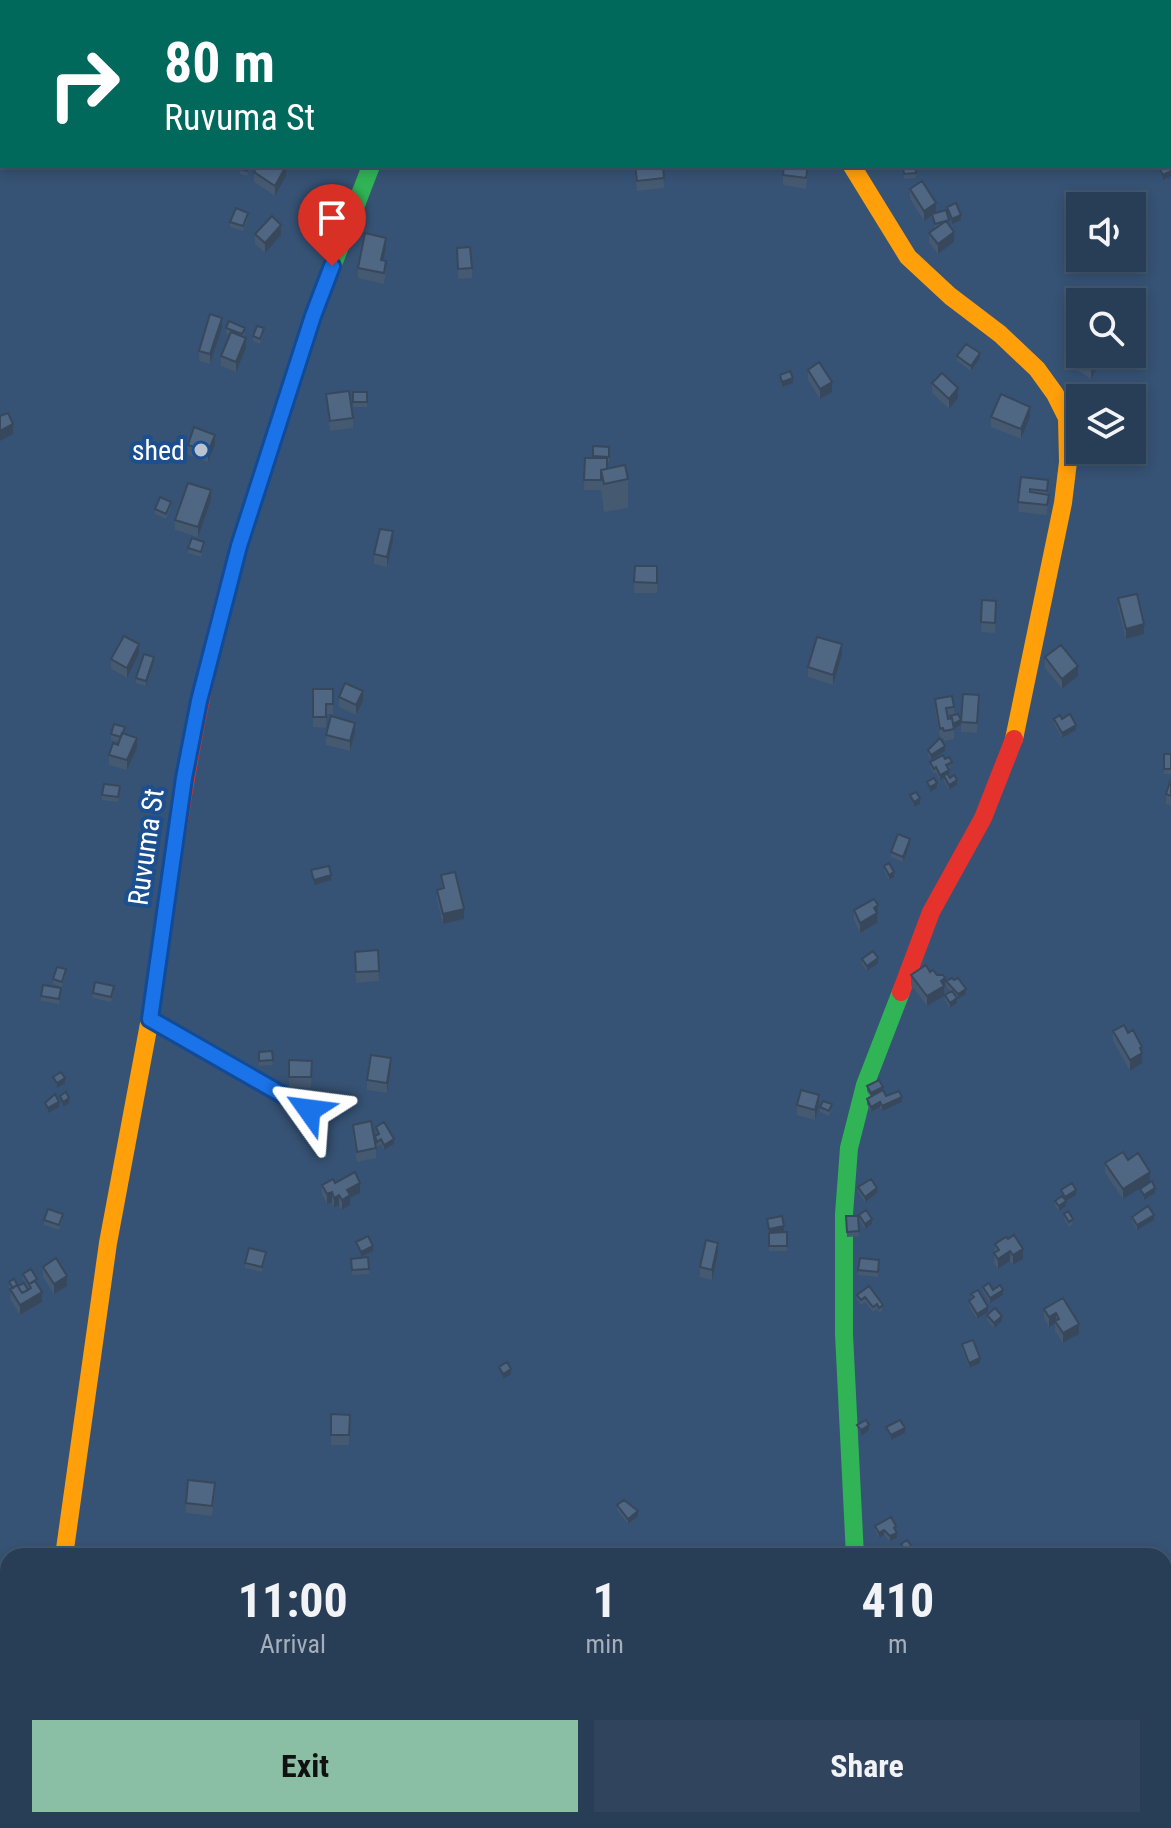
<!DOCTYPE html>
<html lang="en">
<head>
<meta charset="utf-8">
<style>
	:root { --surface:#283e57; --page:#30455d; --text:#f1f3f6; --muted:#a5aeba; --line:#44576d; --accent:#8abfa5 }
	body { margin:0; font-family:"Roboto Condensed",sans-serif; background:var(--page); color:var(--text); height:100vh; display:flex; flex-direction:column; font-size:30px; white-space:nowrap }
	* { box-sizing:border-box; margin:0 }
	p { font-size:26px; color:var(--muted) }
	.icon { flex:none; width:44px; height:44px; fill:none; stroke:currentColor; stroke-width:2; stroke-linecap:round; stroke-linejoin:round }
	.map { position:relative; flex:1; overflow:hidden }
	.sheet { position:absolute; left:0px; top:1548px; width:1172px; height:280px; display:flex; flex-direction:column; background:var(--surface); border-radius:24px 24px 0 0; box-shadow:0 4px 12px #0003,0 0 0 2px var(--line) }
	.sheet>* { flex:none }
	.banner { position:absolute; left:0px; top:0px; width:1172px; height:168px; box-shadow:0 4px 12px #0003,0 0 0 2px var(--line); background:#00695c; color:#fff; overflow:hidden }
	.controls { position:absolute; left:1066px; top:192px; display:grid; gap:16px }
	.controls a { display:grid; place-items:center; width:80px; height:80px; border-radius:0px; background:var(--surface); box-shadow:0 4px 12px #0003,0 0 0 2px var(--line); font-size:40px }
	.pin { position:absolute; display:grid; place-items:center; width:68px; height:68px; color:#fff; margin:-82px -34px; border-radius:50% 50% 50% 0; rotate:-45deg; box-shadow:0 0 8px #0007 }
	.pin .icon { rotate:45deg }
	.me { position:absolute; width:88px; margin:-44px; rotate:301deg; stroke-linejoin:round; filter:drop-shadow(0 0 6px #0008) }
	.turn { display:flex; align-items:center; gap:28px; height:168px; padding:0 32px; font-size:36px }
	.turn .icon { width:104px; height:104px; stroke-width:2.5 }
	.turn b { display:block; font-size:56px; line-height:68px }
	.eta { display:flex; justify-content:space-evenly; align-items:center; height:136px; text-align:center }
	.eta b { font-size:48px; font-weight:700; line-height:56px }
	.button { display:flex; gap:16px; margin-top:auto; padding:16px 32px }
	.button a { flex:1; height:92px; border-radius:0px; background:var(--accent); color:#111; font-size:32px; font-weight:700; line-height:92px; text-align:center }
	.button a+a { background:var(--page); color:var(--text) }
	.map>svg:first-child { display:block }
	.lines { fill:none; stroke-linecap:round; stroke-linejoin:round }
	.street { stroke:#7d92a8; stroke-width:16 }
	.fast { stroke:#30b455; stroke-width:18 }
	.slow { stroke:#ff9f0a; stroke-width:18 }
	.jam { stroke:#e5322d; stroke-width:18 }
	.wall { fill:#455971 }
	.shaded-wall { fill:#38485c }
	.building { fill:#506783; stroke:#38485c; stroke-width:2 }
	.route-casing { stroke:#114b97; stroke-width:20 }
	.route { stroke:#1a73e8; stroke-width:14 }
	.poi-dot { fill:#b9c2ce; stroke:#1b4f8f; stroke-width:3 }
	.labels { text-anchor:middle; dominant-baseline:central; stroke-width:8; stroke-linejoin:round; paint-order:stroke }
	.poi-label { font-size:28px; fill:#fff; stroke:#1b4f8f; text-anchor:end }
	.street-label { font-size:28px; fill:#fff; stroke:#1b4f8f }
</style>
</head>
<body>
<div class="map">
<svg width="1171" height="1828" viewBox="0 0 1171 1828">
	<rect width="100%" height="100%" fill="#365274"/>
	<g class="lines">
		<path class="street" d="M771,0L772,2
			M438,2L439,0
			M150,1019L309,1110
			M29,1828L30,1820
			M264,1828V1820"/>
		<path class="fast" d="M246,525L313,316L371,166
			M855,1556L844,1334V1214L849,1148L865,1085L901,992"/>
		<path class="slow" d="M852,166L908,257L950,296L1000,334L1037,369L1055,394L1067,418L1068,462L1063,503L1014,739
			M64,1556L108,1243L151,1013"/>
		<path class="jam" d="M901,992L931,912L983,818L1014,739
			M151,1013C174,848 195,684 246,525"/>
	</g>
	<path class="wall" d="M250,166L247,176L240,174V169Z
		M634,166H663L664,188L637,191Z
		M809,166L806,189L783,185V175Z
		M902,166H915L916,178L904,179Z
		M254,172L286,176L275,196L254,182Z
		M910,189L949,224L954,242L938,254L929,243V233L935,229L932,216L924,221L910,199Z
		M248,218L243,231L230,227V222Z
		M255,234L281,235L265,253L255,244Z
		M386,248L383,261L386,271L384,284L358,278V268Z
		M457,248L472,268V278L458,279Z
		M222,328L210,364L199,361V351Z
		M226,328L245,333L243,337L246,348L236,372L221,366V356L230,335L226,333Z
		M264,333L260,344L253,341V336Z
		M1102,354V361L1091,379L1074,368V358Z
		M957,356L980,358L971,371L957,361Z
		M808,370L832,392L820,399L808,380Z
		M932,383L958,398L949,409L932,393Z
		M353,392H367V407H353Z
		M326,394L353,418V428L330,431Z
		M991,417H1030L1021,439L991,427Z
		M188,445H215L208,462L188,455Z
		M609,447V462H607V469L628,479V508L604,512L601,490H584L585,458H593V456Z
		M1021,477L1048,480L1047,515L1018,512Z
		M211,500L198,537L175,530V520Z
		M171,507L166,519L155,514V509Z
		M393,541L387,567L374,564V554Z
		M204,547L201,557L188,553V548Z
		M635,566H657V593H634Z
		M1118,598L1144,634L1126,639L1118,608Z
		M982,600L996,601L995,633L981,632Z
		M139,654L127,678L111,669V659Z
		M842,655L833,685L808,677V667Z
		M1045,657L1078,676L1062,689L1045,668Z
		M154,662L146,686L136,683V678Z
		M313,689H333V714H326V728L313,727Z
		M339,697L363,701L356,715L339,707Z
		M935,699L954,707V715L961,725L954,728V739L944,741L943,738L941,739L945,751L931,760L928,755V750L940,738L935,709Z
		M979,705L977,733L961,732V722Z
		M1054,719H1062L1076,730L1062,738L1054,724Z
		M355,733L350,751L326,745V735Z
		M111,734H124L137,748L127,770L109,765V755L118,745L119,742L111,740Z
		M1164,754H1171V774H1164Z
		M930,762L952,767L948,769L949,775L957,785L949,790L944,781V778L940,780L936,772L934,774L930,767Z
		M1171,779V806L1166,804V794Z
		M120,791L118,802L102,800V795Z
		M910,844L903,862L891,857V852Z
		M884,866L894,877L889,880L884,871Z
		M441,875L464,919L443,924L437,900V890L442,889Z
		M854,910L878,915L877,916V923L860,933L854,920Z
		M378,950L379,981L356,983L355,962Z
		M862,959L878,963L867,971L862,964Z
		M930,972L945,988L944,996L927,1006L911,985V975Z
		M66,974L62,987L53,984V979Z
		M946,981L966,994L957,999V1003L950,1008L945,1001V995L951,992L946,986Z
		M114,991L111,1002L93,998V993Z
		M61,993L59,1004L41,1001V996Z
		M1113,1031L1128,1033L1142,1047V1063L1130,1071L1113,1041Z
		M272,1051L273,1065L259,1066V1052Z
		M289,1060L312,1061L311,1088L289,1087Z
		M391,1068L387,1093L367,1090V1080Z
		M867,1086L883,1090L886,1096L902,1102L882,1111L880,1107L871,1112L867,1104V1099L871,1097L867,1091Z
		M797,1105H819L815,1120L797,1115Z
		M820,1107L832,1109L829,1116L820,1112Z
		M353,1125L376,1148V1158L357,1162L353,1135Z
		M376,1127L394,1144L384,1150L381,1144L377,1147L375,1142V1136L377,1135Z
		M1128,1160L1123,1199L1105,1173V1163Z
		M335,1183L360,1193L350,1198V1205L342,1210L339,1205L334,1208L332,1202L327,1204L322,1195V1185Z
		M858,1187L877,1193L865,1202L858,1192Z
		M1061,1190L1076,1195L1066,1201V1206L1059,1211L1055,1206V1201L1062,1197Z
		M1064,1214L1073,1224L1069,1227L1064,1219Z
		M859,1215L872,1224L865,1229L859,1220Z
		M846,1216H858L859,1236L847,1237Z
		M1132,1217L1154,1220L1137,1230L1132,1222Z
		M63,1219L59,1230L44,1225V1220Z
		M767,1219L784,1231L777,1233L787,1232V1251H769V1233Z
		M995,1244L1023,1259L1013,1265L1010,1261L998,1269L994,1263Z
		M718,1253L712,1280L700,1277V1267Z
		M266,1257L262,1272L245,1268V1263Z
		M860,1258L879,1260L878,1277L858,1275Z
		M351,1259L369,1269V1274L352,1275Z
		M43,1267L67,1286L54,1294L43,1277Z
		M23,1274L37,1283L42,1302L20,1315L10,1299L11,1289L9,1287V1282L28,1290L29,1289L23,1279Z
		M869,1286L883,1310L879,1313L877,1309L873,1312L865,1302L861,1305L857,1300V1295Z
		M983,1287L993,1290L1003,1295L990,1303L983,1292Z
		M971,1294L988,1312L977,1319L969,1306V1301L971,1299Z
		M1044,1309L1079,1324V1334L1063,1343L1055,1331V1323L1049,1327L1044,1319Z
		M987,1315L1002,1321L994,1328L987,1320Z
		M962,1344L980,1363L969,1368L962,1349Z
		M350,1415L349,1445H331V1435Z
		M215,1493L212,1516L186,1513V1503Z
		M617,1505L638,1516L628,1524L617,1510Z
		M875,1526L896,1531L897,1538L890,1541L884,1535L879,1538L875,1531Z
		M69,1820H92L91,1828H69Z"/>
	<path class="shaded-wall" d="M286,166V176L275,196V186Z
		M1171,171V176L1163,180V175Z
		M936,203V213L924,221V211Z
		M961,215V220L952,224V219Z
		M281,225V235L265,253V243Z
		M954,232V242L938,254V244Z
		M386,238V248L381,270V260Z
		M222,318V328L210,364V354Z
		M246,338V348L236,372V362Z
		M980,353V358L971,371V366Z
		M1100,354H1102V361L1091,379V368Z
		M793,378V383L782,387V382Z
		M832,382V392L820,399V389Z
		M958,388V398L949,409V399Z
		M1030,407V417L1021,439V429Z
		M13,424V434L0,441V431Z
		M215,435V445L208,462V452Z
		M211,490V500L198,537V527Z
		M393,531V541L387,567V557Z
		M1144,624V634L1126,639V629Z
		M139,644V654L127,678V668Z
		M842,644V655L833,685V675Z
		M154,657V662L146,686V681Z
		M1078,666V676L1062,689V679Z
		M363,691V701L356,715V705Z
		M961,720V725L953,729V724Z
		M355,723V733L350,751V741Z
		M1076,725V730L1062,738V733Z
		M137,738V748L127,770V760Z
		M945,746V751L931,760V755Z
		M949,770V775L944,776V778L940,780V775Z
		M957,780V785L949,790V785Z
		M937,783V788L930,792V787Z
		M920,798V804L914,807V802Z
		M910,839V844L903,862V857Z
		M894,872V877L889,880V875Z
		M331,875V880L314,885V880Z
		M878,905L877,923L860,933V923L874,908Z
		M464,909V919L443,924V914Z
		M878,958V963L867,971V966Z
		M945,978L944,996L927,1006V996L941,981Z
		M966,989V994L958,999V994Z
		M957,998V1003L950,1008V1003Z
		M1142,1047V1063L1130,1071V1060L1140,1048Z
		M391,1058V1068L387,1093V1083Z
		M65,1078V1083L57,1088V1083Z
		M883,1087V1092L871,1098V1093Z
		M819,1095V1105L815,1120V1110Z
		M902,1097V1102L882,1111V1106Z
		M69,1098V1103L63,1107V1102Z
		M59,1102V1107L48,1113V1108Z
		M880,1102V1107L871,1112V1107Z
		M394,1139V1144L384,1150V1145Z
		M1150,1172V1182L1123,1199V1189Z
		M360,1183V1193L350,1198V1205L342,1210V1200L347,1190Z
		M877,1188V1193L865,1202V1197Z
		M1155,1188V1193L1144,1200V1195Z
		M1076,1190V1195L1066,1201V1206L1059,1211V1206L1065,1202V1197Z
		M332,1192V1202L327,1204V1194Z
		M339,1195V1205L334,1208V1198Z
		M1154,1215V1220L1137,1230V1225Z
		M872,1219V1224L865,1229V1224Z
		M784,1226V1231L769,1234V1229Z
		M718,1243V1253L712,1280V1270Z
		M373,1246V1251L361,1257V1252Z
		M1023,1249V1259L1013,1265V1255Z
		M1010,1251V1261L998,1269V1259Z
		M67,1276V1286L54,1294V1284Z
		M1003,1290V1295L990,1303V1298Z
		M42,1292V1302L20,1315V1305Z
		M988,1307V1312L977,1319V1314Z
		M1056,1313V1323L1049,1327V1317Z
		M1002,1316V1321L994,1328V1323Z
		M1079,1324V1334L1063,1343V1333Z
		M980,1358V1363L969,1368V1363Z
		M511,1369V1374L503,1379V1374Z
		M869,1425V1430L861,1436V1430Z
		M905,1428V1433L891,1440V1435Z
		M638,1511V1516L628,1524V1519Z
		M884,1530V1535L879,1538V1533Z
		M897,1533V1538L890,1541V1536Z
		M912,1547V1552L906,1556V1551Z"/>
	<path class="building" d="M372,0H387L389,2H370Z
		M1171,158V171L1163,175L1158,166H1170Z
		M241,166H249L247,171L240,169Z
		M257,166H286L275,186L254,172Z
		M635,166H663L664,178L637,181Z
		M784,166H808L806,178L783,175Z
		M903,166H915L916,173L904,174Z
		M922,181L936,203L924,211L910,189Z
		M956,203L961,215L952,219L947,207Z
		M236,208L248,213L243,226L230,222Z
		M946,210L949,220L935,224L932,214Z
		M272,216L281,225L265,243L255,234Z
		M946,221L954,232L938,244L929,233Z
		M365,233L386,238L381,260L386,261L384,273L358,268Z
		M470,247L472,268L458,269L457,248Z
		M210,314L222,318L210,354L199,351Z
		M229,321L245,328L242,334L226,328Z
		M257,326L264,328L260,339L253,336Z
		M231,332L246,338L236,362L221,356Z
		M966,344L980,353L971,366L957,356Z
		M1080,349V354H1100L1091,368L1074,358Z
		M819,362L832,382L820,389L808,370Z
		M790,371L793,378L782,382L780,375Z
		M942,373L958,388L949,399L932,383Z
		M349,391L353,418L330,421L326,394Z
		M353,392H367V402H353Z
		M1001,394L1030,407L1021,429L991,417Z
		M8,413L13,424L0,431V416Z
		M194,427L215,435L208,452L188,445Z
		M593,446L609,447V457L593,456Z
		M585,458H607V469L601,470V480H584Z
		M625,465L628,479L604,484L601,470Z
		M1021,477L1048,480L1047,491L1030,489V492L1049,495L1047,505L1018,502Z
		M188,483L211,490L198,527L175,520Z
		M160,497L171,502L166,514L155,509Z
		M380,529L393,531L387,557L374,554Z
		M192,538L204,542L201,552L188,548Z
		M635,566H657V583L634,582Z
		M1137,594L1144,624L1126,629L1118,598Z
		M982,600L996,601L995,623L981,622Z
		M124,636L139,644L127,668L111,659Z
		M817,637L842,644L833,675L808,667Z
		M1061,645L1078,666L1062,679L1045,657Z
		M144,654L154,657L146,681L136,678Z
		M345,683L363,691L356,705L339,697Z
		M313,689H333V704H326V717H313Z
		M963,694L979,695L977,723L961,722Z
		M952,696L954,707L946,708L948,719L952,718L954,729L944,731L943,728L940,729L935,699Z
		M958,714L961,720L953,724L952,718H951L950,716Z
		M1070,714L1076,725L1062,733L1054,719L1060,715L1062,719Z
		M331,716L355,723L350,741L326,735Z
		M114,724L125,727L121,737L111,734Z
		M122,733L137,738L127,760L109,755L113,743L118,745Z
		M940,738L945,746L931,755L928,750Z
		M1164,754H1171V769H1164Z
		M943,755L945,759L949,757L952,762L946,765L949,770L940,775L936,767L934,769L930,762Z
		M947,773L950,778L954,775L957,780L949,785L944,776Z
		M934,778L937,783L930,787L927,782Z
		M1171,779V796L1166,794Z
		M104,784L120,786L118,797L102,795Z
		M916,792L920,798L914,802L910,795Z
		M898,834L910,839L903,857L891,852Z
		M889,863L894,872L889,875L884,866Z
		M329,866L331,875L314,880L311,870Z
		M455,872L464,909L443,914L437,890L444,888L441,875Z
		M874,899L878,905L874,908L877,913L860,923L854,910Z
		M378,950L379,971L356,972L355,952Z
		M873,951L878,958L867,966L862,959Z
		M926,965L930,972L933,970L937,975H943L945,978L941,981L944,986L927,996L911,975Z
		M57,967L66,969L62,982L53,979Z
		M952,978L954,980L958,978L966,989L958,994L946,981Z
		M95,982L114,986L111,997L93,993Z
		M43,985L61,988L59,999L41,996Z
		M952,991L957,998L950,1003L945,995Z
		M1124,1025L1128,1033L1133,1030L1142,1047L1140,1048L1142,1053L1130,1060L1113,1031Z
		M272,1051L273,1060L259,1061V1052Z
		M371,1055L391,1058L387,1083L367,1080Z
		M289,1060L312,1061L311,1077H289Z
		M61,1072L65,1078L57,1083L53,1077Z
		M879,1080L883,1087L871,1093L867,1086Z
		M801,1090L819,1095L815,1110L797,1105Z
		M883,1090L886,1096L899,1091L902,1097L882,1106L880,1102L871,1107L867,1099Z
		M66,1092L69,1098L63,1102L60,1096Z
		M55,1094L59,1102L48,1108L45,1103Z
		M823,1101L832,1104L829,1111L820,1107Z
		M371,1121L376,1148L357,1152L353,1125Z
		M384,1122L394,1139L384,1145L381,1139L377,1142L375,1136L379,1134L376,1127Z
		M1123,1152L1128,1160L1138,1153L1150,1172L1123,1189L1105,1163Z
		M355,1172L360,1183L347,1190L350,1195L342,1200L339,1195L334,1198L332,1192L327,1194L322,1185L333,1179L335,1183Z
		M871,1179L877,1188L865,1197L858,1187Z
		M1152,1181L1155,1188L1144,1195L1140,1189Z
		M1072,1183L1076,1190L1065,1197L1061,1190Z
		M1062,1196L1066,1201L1059,1206L1055,1201Z
		M1148,1206L1154,1215L1137,1225L1132,1217Z
		M48,1209L63,1214L59,1225L44,1220Z
		M866,1210L872,1219L865,1224L859,1215Z
		M1068,1211L1073,1219L1069,1222L1064,1214Z
		M782,1216L784,1226L769,1229L767,1219Z
		M846,1216H858L859,1231L847,1232Z
		M787,1232V1246H769V1233Z
		M1014,1235L1023,1249L1013,1255L1010,1251L998,1259L994,1253L999,1250L995,1244L1006,1237L1008,1239Z
		M368,1236L373,1246L361,1252L356,1242Z
		M706,1240L718,1243L712,1270L700,1267Z
		M249,1248L266,1252L262,1267L245,1263Z
		M368,1257L369,1269L352,1270L351,1259Z
		M56,1258L67,1276L54,1284L43,1267Z
		M860,1258L879,1260L878,1272L858,1270Z
		M31,1269L37,1279L29,1284L23,1274Z
		M14,1279L18,1286L24,1283L28,1290L22,1293L17,1285L13,1288L9,1282Z
		M35,1281L42,1292L20,1305L10,1289L17,1285L22,1293L31,1288L29,1284Z
		M989,1283L993,1290L1000,1285L1003,1290L990,1298L983,1287Z
		M869,1286L883,1305L879,1308L877,1304L873,1307L865,1297L861,1300L857,1295Z
		M978,1290L988,1307L977,1314L969,1301L974,1297L971,1294Z
		M1063,1298L1079,1324L1063,1333L1055,1321L1059,1319L1056,1313L1049,1317L1044,1309Z
		M995,1308L1002,1316L994,1323L987,1315Z
		M973,1340L980,1358L969,1363L962,1344Z
		M507,1362L511,1369L503,1374L499,1367Z
		M331,1414L350,1415L349,1435H331Z
		M866,1420L869,1425L861,1430L857,1425Z
		M900,1420L905,1428L891,1435L886,1427Z
		M188,1480L215,1483L212,1506L186,1503Z
		M624,1500L638,1511L628,1519L617,1505Z
		M891,1517L896,1526L894,1528L897,1533L890,1536L884,1530L879,1533L875,1526Z
		M907,1540L912,1547L906,1551L901,1544Z
		M900,1548L906,1556H891L890,1555Z
		M0,1694L8,1696L4,1710L0,1709Z
		M69,1820H90L88,1827L91,1828H74L75,1823L69,1821Z
		M212,1820H224L230,1828H210L207,1823Z
		M311,1820H334V1828H311Z
		M336,1820H353V1828H336Z
		M735,1820L753,1821L752,1828H734Z
		M847,1820H858L859,1828H848Z
		M860,1820H883V1828H860Z
		M886,1822L897,1824L896,1828H885Z"/>
	<g class="lines">
		<g class="route-casing">
			<path id="route" d="M309,1110L150,1019L184,778L199,701L239,546L313,316L332,266"/>
		</g>
		<use href="#route" class="route"/>
	</g>
	<circle class="poi-dot" cx="201" cy="450" r="8"/>
	<g class="labels">
		<g class="poi-label">
			<text x="185" y="450">shed</text>
		</g>
		<g class="street-label">
			<text transform="translate(146 847) rotate(-82)">Ruvuma St</text>
		</g>
	</g>
</svg>
<div class="controls">
<a><svg class="icon" aria-label="sound" viewBox="0 0 24 24"><path d="M4 9h4l5-4v14l-5-4H4zM17 9q2 3 0 6"/></svg></a>
<a><svg class="icon" aria-label="search" viewBox="0 0 24 24"><circle cx="10" cy="10" r="6"/><path d="M15 15l6 6"/></svg></a>
<a><svg class="icon" aria-label="layers" viewBox="0 0 24 24"><path d="M12 4l9 5-9 5-9-5zM3 14l9 5 9-5"/></svg></a>
</div>
<div class="pin" style="left:332px;top:266px;background:#d93025"><svg class="icon" aria-label="arrive" viewBox="0 0 24 24"><path d="M6 21V4h12l-3 4 3 4H6"/></svg></div>
<svg class="me" style="left:309px;top:1110px" viewBox="-20 -20 40 40"><path d="M0-17L14 15 0 8-14 15z" fill="#1a73e8" stroke="#fff" stroke-width="4"/></svg>
<div class="banner">
<div class="turn"><svg class="icon" aria-label="right" viewBox="0 0 24 24"><path d="M7 20v-9h11M14 6l5 5-5 5"/></svg><div><b>80 m</b>Ruvuma St</div></div>
</div>
<section class="sheet">
<div class="eta">
<div><b>11:00</b><p>Arrival</p></div>
<div><b>1</b><p>min</p></div>
<div><b>410</b><p>m</p></div>
</div>
<div class="button"><a>Exit</a><a>Share</a></div>
</section>
</div>
</body>
</html>
